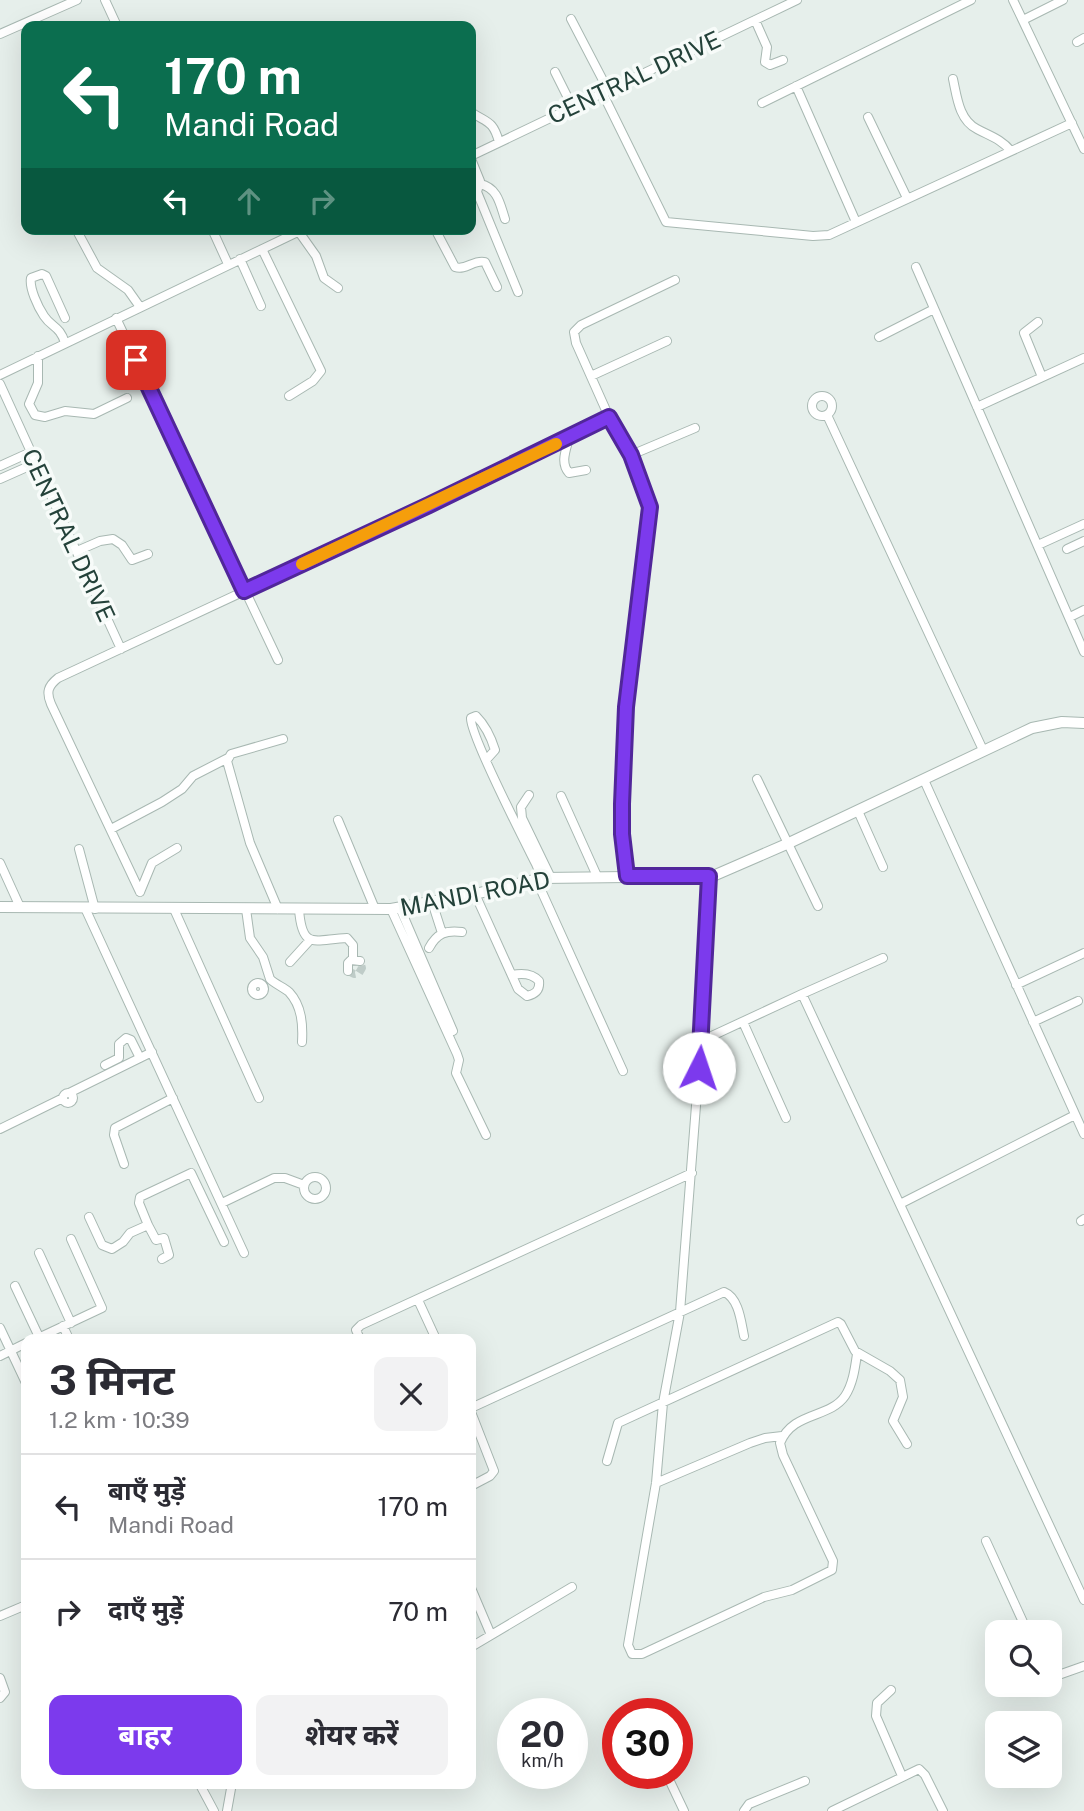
<!DOCTYPE html>
<html lang="hi">
<head>
<meta charset="utf-8">
<style>
	:root { --surface:#fff; --page:#f2f2f3; --text:#2b2b33; --muted:#7c7c81; --line:#e1e1e2; --accent:#7c3aed }
	body { margin:0; font-family:"Public Sans","Noto Sans Devanagari",sans-serif; background:var(--page); color:var(--text); height:100vh; display:flex; flex-direction:column; font-size:26px; white-space:nowrap }
	* { box-sizing:border-box; margin:0 }
	p { font-size:23px; color:var(--muted) }
	.icon { flex:none; width:38px; height:38px; fill:none; stroke:currentColor; stroke-width:2; stroke-linecap:round; stroke-linejoin:round }
	.map { position:relative; flex:1; overflow:hidden }
	.drawer { position:absolute; left:21px; top:1334px; width:455px; height:455px; display:flex; flex-direction:column; background:var(--surface); border-radius:14px; box-shadow:0 7px 28px #0002 }
	.drawer>* { flex:none }
	.hud { position:absolute; left:21px; top:21px; width:455px; height:214px; border-radius:14px; box-shadow:0 7px 28px #0002; background:#0b6e4f; color:#fff; overflow:hidden }
	.fabs { position:absolute; left:985px; top:1620px; display:grid; gap:14px }
	.fabs a { display:grid; place-items:center; width:77px; height:77px; border-radius:14px; background:var(--surface); box-shadow:0 7px 28px #0002; font-size:35px }
	.speed { position:absolute; left:497px; top:1698px; display:flex; gap:14px; font-size:35px; font-weight:700; text-align:center }
	.speed>* { display:grid; place-content:center; width:91px; height:91px; border-radius:50%; background:var(--surface); box-shadow:0 7px 28px #0002; line-height:1 }
	.speed small { font-size:18px; font-weight:400 }
	.speed .limit { border:10px solid #d22; background:#fff; color:#111 }
	.pin { position:absolute; display:grid; place-items:center; width:60px; height:60px; color:#fff; margin:-30px; border-radius:14px; box-shadow:0 4px 10px #0006 }
	.me { position:absolute; width:77px; margin:-38px; rotate:4deg; stroke-linejoin:round; filter:drop-shadow(0 0 5px #0008) }
	.turn { display:flex; align-items:center; gap:24px; height:147px; padding:0 28px; font-size:32px }
	.turn .icon { width:91px; height:91px; stroke-width:2.5 }
	.turn b { display:block; font-size:49px; line-height:60px }
	.lanes { display:flex; align-items:center; height:66px; padding:0 28px; background:#0003; justify-content:center; gap:35px; direction:ltr }
	.lanes .off { opacity:.35 }
	.round { display:grid; place-items:center; flex:none; width:74px; height:74px; border-radius:14px; background:var(--page) }
	.summary { display:flex; align-items:center; justify-content:space-between; height:119px; padding:0 28px }
	h1 { font-size:42px; font-weight:700; line-height:52px }
	.cta { display:flex; gap:14px; margin-top:auto; padding:14px 28px }
	.cta a { flex:1; height:80px; border-radius:14px; background:var(--accent); color:#fff; font-size:28px; font-weight:700; line-height:80px; text-align:center }
	.cta a+a { background:var(--page); color:var(--text) }
	ul { padding:0; list-style:none }
	li { display:flex; align-items:center; gap:21px; height:105px; padding:0 28px; border-top:2px solid var(--line) }
	li div { flex:1 }
	li b { display:block; font-size:26px }
	li em { font-style:normal }
	.map>svg:first-child { display:block }
	.lines { fill:none; stroke-linecap:round; stroke-linejoin:round }
	.minor-tunnel { stroke:#bfccc8; stroke-width:8; stroke-dasharray:8 4; stroke-linecap:butt }
	.minor-casing { stroke:#a8b8b2; stroke-width:10 }
	.tertiary-casing { stroke:#a8b8b2; stroke-width:12 }
	.minor { stroke:#fff; stroke-width:8 }
	.tertiary { stroke:#fff; stroke-width:10 }
	.route-casing { stroke:#51269a; stroke-width:18 }
	.route { stroke:#7c3aed; stroke-width:12 }
	.slow { stroke:#f59e0b; stroke-width:12 }
	.labels { text-anchor:middle; dominant-baseline:central; stroke-width:7; stroke-linejoin:round; paint-order:stroke }
	.street-label { font-size:24px; fill:#24423a; stroke:#f7fbf9 }
</style>
</head>
<body>
<div class="map">
<svg width="1084" height="1811" viewBox="0 0 1084 1811">
	<rect width="100%" height="100%" fill="#e6efeb"/>
	<g class="lines">
		<path class="minor-tunnel" d="M348,971L354,974L359,973L362,968L360,961"/>
		<g class="minor-casing">
			<path id="minor" d="M105,0L117,26
				M1013,0L1084,149
				M571,19L608,90
				M755,20L767,47L765,62L770,65L783,60
				M1023,20L1063,0
				M0,34L77,0
				M1077,42L1084,38
				M555,72L572,106
				M953,79C957,97 959,120 977,129C990,136 1001,139 1011,151
				M796,86L856,222
				M602,92L666,222L813,236L829,235L1072,123
				M762,103L971,0
				M471,112C487,123 493,120 499,142
				M868,117L907,198
				M471,156L797,0
				M471,159L480,181L477,192L518,292
				M480,184C498,188 500,204 505,219
				M76,229L97,268L128,290L140,307
				M212,229L228,264
				M435,229L455,267C466,271 474,259 485,262L497,287
				M299,232L316,256L324,278L338,288
				M262,249L321,371L313,381L289,396
				M240,259L261,306
				M916,267L1084,652
				M116,318L278,660
				M1038,322L1024,333L1042,377
				M879,337L934,309
				M65,343C60,326 52,328 44,316C38,307 29,288 31,278L42,274L46,276L65,318
				M38,356V383L29,404L35,415L45,417L65,411L94,414L127,398
				M0,375L304,229
				M591,376L667,341
				M0,384L121,649
				M812 406a10 10 0 1 1 20 0a10 10 0 1 1-20 0Z
				M977,407L1084,358
				M827,415L983,750
				M569,438C566,450 560,463 569,473L586,470
				M631,455L695,428
				M0,466L31,452
				M0,479L36,463
				M1038,545L1084,524
				M1067,549L1084,541
				M77,551L100,541L113,539L122,545L132,560L148,554
				M1070,617L1084,610
				M486,760L495,750C491,737 486,726 476,716L471,718C469,733 525,842 536,864L542,878
				M757,779L818,906
				M924,780L1084,1134
				M529,795L521,807L522,818L551,878
				M561,796L597,876
				M858,811L883,867
				M338,820L375,909
				M111,829L162,802L182,789L193,776L228,758
				M79,849L95,909
				M0,863L20,907
				M627,876L622,804L626,707L650,507L631,455L609,417L576,343L574,332L581,325L675,280
				M709,876L701,1041L680,1312L663,1403L656,1483L628,1645L632,1654H642L764,1597L792,1590L832,1570L833,1561L783,1455L780,1443C793,1411 829,1419 845,1396C853,1384 855,1368 857,1354
				M536,879L623,1071
				M140,892L51,704C46,692 48,686 58,678L429,505L609,417
				M140,892L152,863L177,848
				M475,894L518,989L527,996C536,994 540,990 539,981C532,973 522,973 512,975
				M432,902L442,933
				M85,908L244,1253
				M400,908L453,1031
				M174,909L259,1098
				M246,909L250,938L263,957L270,979C275,984 283,987 289,992C302,1006 303,1025 302,1042
				M278,909L250,843L227,761L231,754L283,739
				M299,909C302,952 316,939 347,938L353,945V959
				M391,909L457,1054L459,1060L456,1073L486,1135
				M429,948C437,933 446,930 462,932
				M290,962L310,940
				M348,971V963L351,960L360,961
				M252 989a6 6 0 1 1 12 0a6 6 0 1 1-12 0Z
				M1016,985L1084,953
				M802,994L883,958
				M743,1022L786,1118
				M1033,1022L1078,1001
				M701,1041L802,994L1084,1600
				M105,1065L119,1058V1044L126,1038L131,1040L140,1058
				M69,1093L152,1052
				M63 1098a5 5 0 1 1 10 0a5 5 0 1 1-10 0Z
				M0,1129L63,1098
				M124,1164L114,1135L115,1128L173,1098
				M304 1188a11 11 0 1 1 22 0a11 11 0 1 1-22 0Z
				M222,1203L274,1178H285L304,1185
				M900,1204L1075,1115
				M89,1217L102,1245L112,1249L123,1242L130,1233L148,1225L139,1203L140,1197L191,1173L224,1242
				M1081,1221L1084,1219
				M148,1225L156,1240L164,1238L169,1255L162,1259
				M39,1253L71,1323
				M15,1286L40,1339
				M418,1300L436,1339
				M63,1326L69,1339
				M0,1328L26,1383
				M36,1339L102,1308L71,1239
				M360,1339L356,1330L361,1325L692,1173
				M0,1356L26,1343
				M471,1408L724,1292C739,1298 741,1322 744,1336
				M471,1412L494,1471L490,1476L471,1486
				M607,1461L618,1423L838,1322L841,1324L855,1351L890,1371L900,1380L903,1397L893,1421L907,1444
				M656,1483L750,1443L765,1438L782,1436
				M986,1541L1028,1633
				M471,1588L491,1635
				M0,1616L26,1605
				M471,1647L572,1587
				M0,1678L5,1692L0,1698
				M1050,1678L1084,1666
				M891,1690L877,1703L876,1716L902,1776
				M666,1773L684,1811
				M199,1783L214,1811
				M227,1811L232,1783
				M744,1811L749,1804L805,1781
				M832,1811L919,1769L925,1775L943,1811"/>
		</g>
		<g class="tertiary-casing">
			<path id="tertiary" d="M0,907L391,909L475,894L542,878L713,876L789,843L1032,728L1062,722L1084,723"/>
		</g>
		<use href="#minor" class="minor"/>
		<use href="#tertiary" class="tertiary"/>
	</g>
	<g class="lines">
		<g class="route-casing">
			<path id="route" d="M136,360L244,591L429,505L609,417L631,455L650,507L626,707L622,804V834L627,876H709L699,1068"/>
		</g>
		<use href="#route" class="route"/>
		<path class="slow" d="M302,564L556,444"/>
	</g>
	<g class="labels">
		<g class="street-label">
			<text transform="translate(634 77) rotate(-25)">CENTRAL DRIVE</text>
			<text transform="translate(69 535) rotate(65)">CENTRAL DRIVE</text>
			<text transform="translate(475 893) rotate(-11)">MANDI ROAD</text>
		</g>
	</g>
</svg>
<div class="fabs">
<a><svg class="icon" aria-label="search" viewBox="0 0 24 24"><circle cx="10" cy="10" r="6"/><path d="M15 15l6 6"/></svg></a>
<a><svg class="icon" aria-label="layers" viewBox="0 0 24 24"><path d="M12 4l9 5-9 5-9-5zM3 14l9 5 9-5"/></svg></a>
</div>
<div class="speed"><div>20<small>km/h</small></div><div class="limit">30</div></div>
<div class="pin" style="left:136px;top:360px;background:#d93025"><svg class="icon" aria-label="arrive" viewBox="0 0 24 24"><path d="M6 21V4h12l-3 4 3 4H6"/></svg></div>
<svg class="me" style="left:699px;top:1068px" viewBox="-20 -20 40 40"><circle r="19" fill="#fff"/><path d="M0-13L10 11 0 6-10 11z" fill="#7c3aed"/></svg>
<div class="hud">
<div class="turn"><svg class="icon" aria-label="left" viewBox="0 0 24 24"><path d="M17 20v-9H6M10 6l-5 5 5 5"/></svg><div><b>170 m</b>Mandi Road</div></div>
<div class="lanes"><svg class="icon" aria-label="left" viewBox="0 0 24 24"><path d="M17 20v-9H6M10 6l-5 5 5 5"/></svg><svg class="icon off" aria-label="ahead" viewBox="0 0 24 24"><path d="M12 20V5M6 11l6-6 6 6"/></svg><svg class="icon off" aria-label="right" viewBox="0 0 24 24"><path d="M7 20v-9h11M14 6l5 5-5 5"/></svg></div>
</div>
<section class="drawer">
<div class="summary"><div><h1>3 मिनट</h1><p>1.2 km · 10:39</p></div><a class="round"><svg class="icon" aria-label="close" viewBox="0 0 24 24"><path d="M6 6l12 12M18 6L6 18"/></svg></a></div>
<ul>
<li><svg class="icon" aria-label="left" viewBox="0 0 24 24"><path d="M17 20v-9H6M10 6l-5 5 5 5"/></svg><div><b>बाएँ मुड़ें</b><p>Mandi Road</p></div><em>170 m</em></li>
<li><svg class="icon" aria-label="right" viewBox="0 0 24 24"><path d="M7 20v-9h11M14 6l5 5-5 5"/></svg><div><b>दाएँ मुड़ें</b></div><em>70 m</em></li>
</ul>
<div class="cta"><a>बाहर</a><a>शेयर करें</a></div>
</section>
</div>
</body>
</html>
